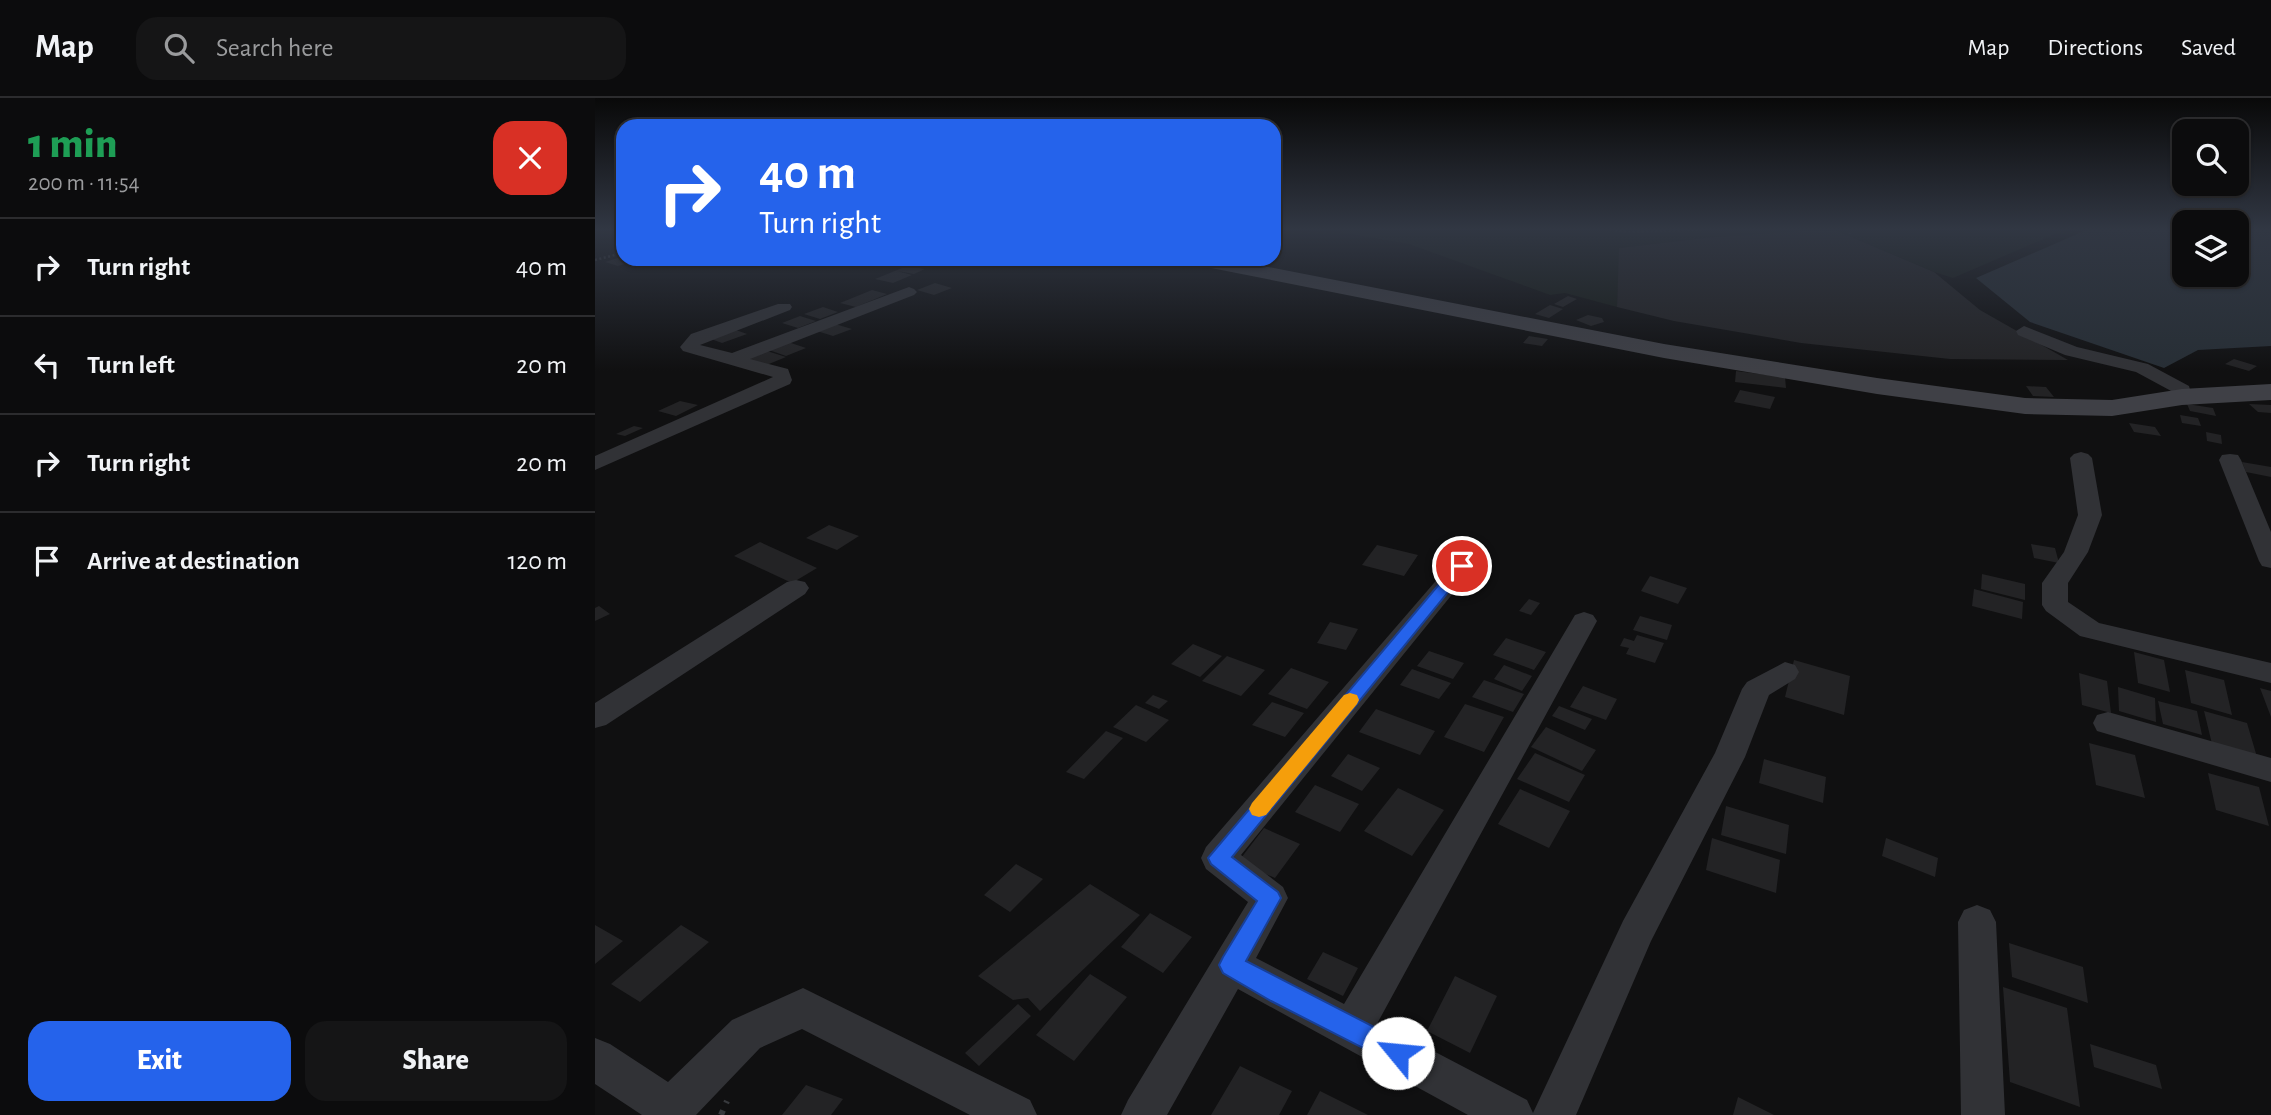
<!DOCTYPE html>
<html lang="en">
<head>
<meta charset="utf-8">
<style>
	:root { --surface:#0c0c0d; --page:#151516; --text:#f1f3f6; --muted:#9a9b9d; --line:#2c2c2e; --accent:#2563eb }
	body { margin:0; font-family:"Alegreya Sans",sans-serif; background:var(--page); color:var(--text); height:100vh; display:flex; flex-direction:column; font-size:26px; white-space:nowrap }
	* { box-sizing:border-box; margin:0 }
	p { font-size:23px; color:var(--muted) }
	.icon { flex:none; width:38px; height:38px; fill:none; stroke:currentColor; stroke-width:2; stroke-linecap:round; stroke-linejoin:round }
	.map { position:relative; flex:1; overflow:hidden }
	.side { display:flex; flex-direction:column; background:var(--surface); width:595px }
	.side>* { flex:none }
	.guide { position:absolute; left:21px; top:21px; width:665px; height:147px; border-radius:21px; box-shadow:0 2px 5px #0004,0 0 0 2px var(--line); background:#2563eb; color:#fff; overflow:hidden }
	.buttons { position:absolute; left:1577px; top:21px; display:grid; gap:14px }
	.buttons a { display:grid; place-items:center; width:77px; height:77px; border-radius:14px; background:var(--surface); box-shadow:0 2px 5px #0004,0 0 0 2px var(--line); font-size:35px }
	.pin { position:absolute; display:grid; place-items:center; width:60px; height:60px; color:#fff; margin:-30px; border:4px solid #fff; border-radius:50%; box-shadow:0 2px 7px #0007 }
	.me { position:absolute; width:77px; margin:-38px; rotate:298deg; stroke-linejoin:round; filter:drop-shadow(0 0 5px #0008) }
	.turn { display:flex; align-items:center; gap:24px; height:147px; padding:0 28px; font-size:32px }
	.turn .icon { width:91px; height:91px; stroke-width:2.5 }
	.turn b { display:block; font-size:49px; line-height:60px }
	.round { display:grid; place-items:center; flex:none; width:74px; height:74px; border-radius:21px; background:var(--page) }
	.summary { display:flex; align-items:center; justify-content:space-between; height:119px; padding:0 28px }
	h1 { font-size:42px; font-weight:800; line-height:52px; color:#1e9e55 }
	.primary-button { display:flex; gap:14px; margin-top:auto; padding:14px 28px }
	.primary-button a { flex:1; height:80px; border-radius:21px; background:var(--accent); color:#fff; font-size:28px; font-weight:800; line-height:80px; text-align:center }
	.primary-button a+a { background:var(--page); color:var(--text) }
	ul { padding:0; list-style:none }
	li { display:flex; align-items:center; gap:21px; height:98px; padding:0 28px; border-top:2px solid var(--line) }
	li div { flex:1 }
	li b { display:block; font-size:26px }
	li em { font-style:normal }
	header { display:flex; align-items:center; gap:42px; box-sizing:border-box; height:98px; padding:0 35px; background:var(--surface); border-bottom:2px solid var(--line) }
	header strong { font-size:33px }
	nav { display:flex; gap:38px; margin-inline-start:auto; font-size:24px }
	.search { width:490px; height:63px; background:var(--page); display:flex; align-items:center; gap:18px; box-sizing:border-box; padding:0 24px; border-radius:21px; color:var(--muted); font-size:26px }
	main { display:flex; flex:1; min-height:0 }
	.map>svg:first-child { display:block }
	.green { fill:#171c18 }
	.water { fill:#272e35 }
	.building { fill:#232325 }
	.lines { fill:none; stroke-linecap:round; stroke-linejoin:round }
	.path-far1 { stroke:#37393d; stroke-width:2.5; stroke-dasharray:2 2.5; stroke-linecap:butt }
	.path { stroke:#37393d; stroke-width:6; stroke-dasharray:5 8; stroke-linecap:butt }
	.street { fill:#313236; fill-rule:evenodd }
	.secondary { fill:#3f4046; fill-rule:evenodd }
	.route { fill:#2563eb; stroke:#184099; stroke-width:2 }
	.slow { fill:#f59e0b }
</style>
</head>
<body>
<header>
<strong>Map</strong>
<div class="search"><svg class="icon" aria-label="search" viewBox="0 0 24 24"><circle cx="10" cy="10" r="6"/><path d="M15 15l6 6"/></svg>Search here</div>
<nav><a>Map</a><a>Directions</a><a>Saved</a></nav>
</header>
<main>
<section class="side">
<div class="summary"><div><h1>1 min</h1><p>200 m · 11:54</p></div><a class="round" style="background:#d93025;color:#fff"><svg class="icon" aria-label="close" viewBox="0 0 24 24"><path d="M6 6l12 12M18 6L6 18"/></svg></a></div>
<ul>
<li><svg class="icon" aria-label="right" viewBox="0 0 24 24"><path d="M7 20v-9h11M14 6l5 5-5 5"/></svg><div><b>Turn right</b></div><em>40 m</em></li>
<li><svg class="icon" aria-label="left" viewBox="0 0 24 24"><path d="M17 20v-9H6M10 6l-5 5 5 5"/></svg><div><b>Turn left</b></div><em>20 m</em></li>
<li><svg class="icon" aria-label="right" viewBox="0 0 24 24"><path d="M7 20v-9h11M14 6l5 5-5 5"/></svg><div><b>Turn right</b></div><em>20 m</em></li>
<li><svg class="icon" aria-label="arrive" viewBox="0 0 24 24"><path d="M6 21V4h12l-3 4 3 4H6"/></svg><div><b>Arrive at destination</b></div><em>120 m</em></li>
</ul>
<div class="primary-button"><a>Exit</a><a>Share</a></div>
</section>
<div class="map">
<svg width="1676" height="1017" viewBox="0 0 1676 1017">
	<rect width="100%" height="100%" fill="#101011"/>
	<path class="green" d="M760,130H1474L1358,180L1339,174L1242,133L1109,140L1025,150L1022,209L970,195L955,197L814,146L744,134Z"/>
	<path class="water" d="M1496,130H1589V177H1642V130H1676V248L1603,252L1569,270L1435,224L1381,180Z"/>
	<path class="building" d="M1206,133H1242L1339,174L1385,212L1473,262L1355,261L1206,245L1079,223L1022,209L1024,150L1109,140Z
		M26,159L40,163L23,168L10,164Z
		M312,168L330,171L319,176L302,173L317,177L298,185L280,181Z
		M340,185L357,190L339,197L322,192Z
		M277,192L292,196L261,209L245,205Z
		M973,198L982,201L968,209L959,206Z
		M955,207L968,211L954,220L940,216Z
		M228,209L243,214L225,221L209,216Z
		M993,217L1007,220L1009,224L996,228L981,222Z
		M205,218L221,223L203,230L187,225Z
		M240,226L257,231L238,238L222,233Z
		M141,232L152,236L127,245L116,241Z
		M934,238L953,241L947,248L928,245Z
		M193,244L211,250L191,258L174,252Z
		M172,253L191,259L169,268L150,261Z
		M1639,261L1662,268L1654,273L1630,266Z
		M1141,273L1190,279L1191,290L1140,284Z
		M1431,288L1451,289L1459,299L1438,298Z
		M1145,292L1180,299L1175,311L1139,304Z
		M85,303L103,307L81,318L63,313Z
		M1592,306L1618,310L1621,318L1595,313Z
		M1654,306L1676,307V315L1663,314Z
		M1585,317L1603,320L1606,328L1587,325Z
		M1534,325L1560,329L1566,338L1539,334Z
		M39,328L48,330L30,338L21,336Z
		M1611,334L1626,337L1627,346L1612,343Z
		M1647,364L1676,369V379L1651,374Z
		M234,427L264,438L242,452L211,440Z
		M165,444L222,470L197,485L139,458Z
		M1436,446L1460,450L1464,465L1439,460Z
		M782,447L823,457L809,478L767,467Z
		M1387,476L1430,486V502L1386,491Z
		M1055,478L1092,490L1083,506L1046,493Z
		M1379,491L1428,504L1427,521L1377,508Z
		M934,501L945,505L936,517L924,513Z
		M4,508L15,516L0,523V510Z
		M1045,518L1077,527L1072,542L1038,532Z
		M735,524L763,531L751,552L722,545Z
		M1042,537L1069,545L1060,565L1031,556L1034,550L1025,548L1029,540L1039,543Z
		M911,540L951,554L939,572L898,557Z
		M598,546L627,558L605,579L576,566Z
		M834,553L869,565L858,581L822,568Z
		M1539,554L1569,562L1575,594L1543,585Z
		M632,558L670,572L646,598L607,583Z
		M1199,562L1255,578L1249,617L1190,599Z
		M909,567L937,578L927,593L899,581Z
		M696,570L734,584L712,611L673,596Z
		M817,571L856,585L844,601L805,587Z
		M1590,572L1629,582L1637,617L1596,605Z
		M1484,575L1512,583L1516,615L1487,607Z
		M889,582L929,596L918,614L877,599Z
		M988,588L1022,601L1011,622L975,609Z
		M1523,589L1560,600L1561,624L1524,613Z
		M1665,590L1676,593V619Z
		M558,597L573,603L564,611L550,605Z
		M1563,603L1602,613L1607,637L1568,626Z
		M677,604L709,615L690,639L657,627Z
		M870,606L909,619L889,654L849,639Z
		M541,607L574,622L551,644L518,629Z
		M964,608L997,621L990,632L957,618Z
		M781,611L840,633L825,657L764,634Z
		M1609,613L1652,625L1662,659L1617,646Z
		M951,629L1001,652L987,673L936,649Z
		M511,633L528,640L489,681L471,674Z
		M1494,645L1540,657L1550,700L1501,687Z
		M940,655L990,677L974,704L922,681Z
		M753,656L785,670L767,693L736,678Z
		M1169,661L1231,679L1228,705L1164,685Z
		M1613,675L1664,689L1674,728L1621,712Z
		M720,687L764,706L745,734L700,714Z
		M803,690L849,712L817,758L769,733Z
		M925,691L975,713L954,750L903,726Z
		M1131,708L1194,727L1191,756L1126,737Z
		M669,730L705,746L680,780L643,764Z
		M1117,740L1185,762L1181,795L1111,772Z
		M1291,740L1343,760L1340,779L1287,758Z
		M421,766L448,781L415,814L389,797Z
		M495,786L545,817L445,913L433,900L418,902L383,878Z
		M555,815L597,839L568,875L526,849Z
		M0,827L28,843L0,866Z
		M86,827L114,844L45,904L16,886Z
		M1414,845L1488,869L1493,905L1417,879Z
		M728,854L763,870L748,898L712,881Z
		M495,876L532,899L479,963L441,937Z
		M860,878L902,898L875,955L832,933Z
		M1408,889L1472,910L1485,1009L1415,984Z
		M423,906L436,918L384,968L370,955Z
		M1495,946L1561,967L1567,991L1499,969Z
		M645,968L697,993L684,1017H616Z
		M211,987L248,1001L236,1017H187Z
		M725,993L773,1017H712Z
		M1143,999L1179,1017H1138Z"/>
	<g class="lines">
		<path class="path-far1" d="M1002,130L1033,134L1147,130
			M1254,130L1255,136
			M0,162L28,155"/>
		<path class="path" d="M126,1017L132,1003"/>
		<path class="street" d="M314,189L319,191L322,194L319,197L155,261L193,271L197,282L195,286L0,372V358L178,279L88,253L85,249L96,236L183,206H195L197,209L195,212L105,247L137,255Z
			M1429,228L1482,249L1553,266L1594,288L1597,299L1587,305L1580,303L1578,294L1541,274L1470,257L1423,237L1421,233Z
			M1486,354L1493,356L1497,360L1507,417L1493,454L1473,485V504L1504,525L1676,565V585L1485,538L1451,513L1447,507V485L1469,454L1483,417L1475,360L1479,356Z
			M1635,356L1643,357L1646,362L1676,434V470L1667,468L1664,463L1624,362L1627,357Z
			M867,460L876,463L879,468L876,473L646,757L688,789L693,800L661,860L749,906L980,517L989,514L998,517L1002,523L783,924L932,1002L938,1015L1028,823L1120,655L1147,591L1152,584L1190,564L1200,567L1204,574L1200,581L1174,597L1150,659L1056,843L981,1017H873L643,891L572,1017H526L533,1002L653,804L611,771L606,760L611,749L858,463Z
			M201,482L210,484L214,490L210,496L11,627L0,630V605L192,484Z
			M1513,614L1676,660V684L1502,633L1498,625L1502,617Z
			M1382,807L1395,812L1401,824L1410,1017H1366L1363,824L1369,812Z
			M208,890L435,1002L442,1017H375L207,931L165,950L101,1017H47L0,986V940L15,946L73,984L137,922Z"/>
		<path class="secondary" d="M591,161H632L1069,246L1282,280L1430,300L1517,302L1587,291L1676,286V302L1587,307L1517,318L1430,316L1282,296L1069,260L601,167L594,165Z"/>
	</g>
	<linearGradient id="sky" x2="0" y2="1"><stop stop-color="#090909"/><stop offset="0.48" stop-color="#313743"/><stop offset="1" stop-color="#313743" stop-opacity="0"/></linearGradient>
	<rect width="1676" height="273" fill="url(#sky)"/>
	<path class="route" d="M867,464L874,468L872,471L637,759L683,794L686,800L651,863L812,946L815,955L812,964L803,968L676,903L628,875L624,867L628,859L662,803L616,766L613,760L862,465Z"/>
	<path class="slow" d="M755,595L762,597L764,602L762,606L671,717L664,719L657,717L654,711L657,705L749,597Z"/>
</svg>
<div class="buttons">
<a><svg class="icon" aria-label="search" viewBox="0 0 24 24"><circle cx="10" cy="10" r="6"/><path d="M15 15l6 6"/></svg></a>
<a><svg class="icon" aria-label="layers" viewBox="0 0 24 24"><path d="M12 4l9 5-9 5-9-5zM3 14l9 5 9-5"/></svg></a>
</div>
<div class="pin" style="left:867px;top:468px;background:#d93025"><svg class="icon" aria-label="arrive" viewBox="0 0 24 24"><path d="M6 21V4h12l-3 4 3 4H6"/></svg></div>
<svg class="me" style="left:803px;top:955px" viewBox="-20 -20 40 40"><circle r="19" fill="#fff"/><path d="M0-13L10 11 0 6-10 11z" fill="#2563eb"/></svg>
<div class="guide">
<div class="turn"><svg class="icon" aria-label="right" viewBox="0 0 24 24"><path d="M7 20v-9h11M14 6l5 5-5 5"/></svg><div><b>40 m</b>Turn right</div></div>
</div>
</div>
</main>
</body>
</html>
